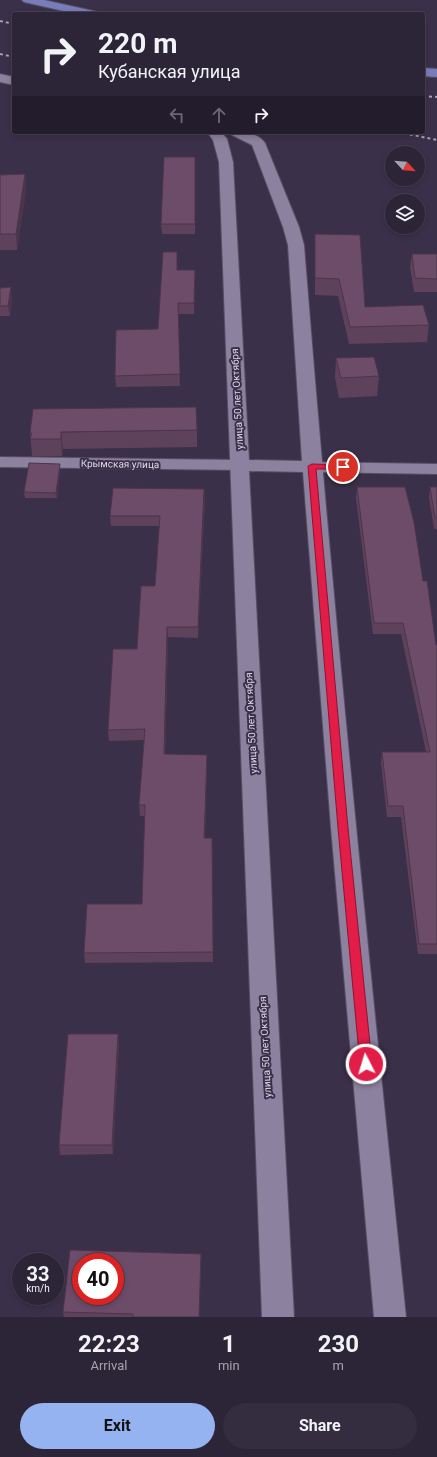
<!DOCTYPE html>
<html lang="en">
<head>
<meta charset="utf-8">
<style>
	:root { --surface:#2c2437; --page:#342c3f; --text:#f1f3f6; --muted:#a6a4ad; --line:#484152; --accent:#95b2f1 }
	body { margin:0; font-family:Roboto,sans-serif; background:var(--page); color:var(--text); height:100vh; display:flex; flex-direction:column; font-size:15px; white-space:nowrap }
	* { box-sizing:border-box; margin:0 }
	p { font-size:13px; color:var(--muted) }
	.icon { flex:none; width:22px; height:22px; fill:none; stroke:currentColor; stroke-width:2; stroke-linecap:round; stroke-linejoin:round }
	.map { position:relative; height:1317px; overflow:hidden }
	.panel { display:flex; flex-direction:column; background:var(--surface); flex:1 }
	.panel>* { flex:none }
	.hud { position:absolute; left:12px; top:12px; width:413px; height:122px; border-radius:4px; box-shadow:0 2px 6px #0003,0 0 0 1px var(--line); background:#2c2437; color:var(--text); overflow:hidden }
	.needle { width:26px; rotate:116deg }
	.buttons { position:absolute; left:385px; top:146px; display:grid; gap:8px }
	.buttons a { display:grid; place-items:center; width:40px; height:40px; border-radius:50%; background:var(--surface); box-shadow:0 2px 6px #0003,0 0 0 1px var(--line); font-size:20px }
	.speed { position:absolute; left:12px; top:1253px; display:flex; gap:8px; font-size:20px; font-weight:700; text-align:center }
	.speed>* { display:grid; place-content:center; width:52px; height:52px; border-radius:50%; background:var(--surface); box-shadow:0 2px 6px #0003,0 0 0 1px var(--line); line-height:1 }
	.speed small { font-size:10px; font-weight:400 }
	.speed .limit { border:6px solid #d22; background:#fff; color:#111 }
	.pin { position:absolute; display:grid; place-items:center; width:34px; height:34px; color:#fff; margin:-17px; border:2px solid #fff; border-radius:50%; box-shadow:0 1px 4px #0007 }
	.me { position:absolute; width:44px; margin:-22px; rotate:355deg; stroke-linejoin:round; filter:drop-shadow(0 0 3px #0008) }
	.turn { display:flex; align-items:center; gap:14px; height:84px; padding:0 20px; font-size:18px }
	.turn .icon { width:52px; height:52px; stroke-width:2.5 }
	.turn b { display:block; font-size:28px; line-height:34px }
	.lanes { display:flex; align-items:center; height:38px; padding:0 20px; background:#0003; justify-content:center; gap:20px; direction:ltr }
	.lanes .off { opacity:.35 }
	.eta { display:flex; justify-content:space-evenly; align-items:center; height:68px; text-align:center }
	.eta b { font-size:24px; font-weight:700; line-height:28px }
	.action { display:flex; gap:8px; margin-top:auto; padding:8px 20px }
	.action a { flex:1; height:46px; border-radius:24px; background:var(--accent); color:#111; font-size:16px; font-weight:700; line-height:46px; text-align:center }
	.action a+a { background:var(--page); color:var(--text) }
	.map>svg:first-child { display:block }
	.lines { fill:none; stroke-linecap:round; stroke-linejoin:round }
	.street-casing { stroke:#574e63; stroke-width:2 }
	.secondary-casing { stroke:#574e63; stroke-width:2 }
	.primary-casing { stroke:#574e63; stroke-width:2 }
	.street { fill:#8c819e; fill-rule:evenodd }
	.secondary { fill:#8c819e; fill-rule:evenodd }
	.primary { fill:#797cbb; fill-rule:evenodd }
	.rail { stroke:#a9a1b4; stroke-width:2; stroke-dasharray:3 3; stroke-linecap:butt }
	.wall { fill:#5e415a }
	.shaded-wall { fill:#4c354a }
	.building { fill:#6d4c69; stroke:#4c354a; fill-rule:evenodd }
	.route { fill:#e11d48; stroke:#92132f }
	.labels { text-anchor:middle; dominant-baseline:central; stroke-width:4; stroke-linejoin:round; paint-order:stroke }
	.street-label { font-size:10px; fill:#dfd9e9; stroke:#3b3049 }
</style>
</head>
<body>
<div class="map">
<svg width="437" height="1317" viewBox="0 0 437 1317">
	<rect width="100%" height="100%" fill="#3b3049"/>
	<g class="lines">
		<g class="street-casing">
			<path id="street" d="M0,457L241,460L246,462L249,465L246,468L241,470L0,467Z
				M312,462L437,464V474L312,472L307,470L304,467L307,464Z"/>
		</g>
		<g class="secondary-casing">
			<path id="secondary" d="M0,74L14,77V85L0,82Z
				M207,132H221L227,139L233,162L249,460L302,461L288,245L283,227L252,145L232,135L230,132C242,132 257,132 265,143L299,227L304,245C332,603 369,960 406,1317H374L331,828L303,472L249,471L294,1317H262L219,162L213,140Z"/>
		</g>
		<g class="primary-casing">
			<path id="primary" d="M22,0H44L98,12L100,14H77L24,2Z
				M423,68L437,69V77L423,76Z"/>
		</g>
		<use href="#street" class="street"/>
		<use href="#secondary" class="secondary"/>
		<use href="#primary" class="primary"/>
		<path class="rail" d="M0,21L14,24
			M0,54L14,57
			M423,96L437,97
			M398,132L437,140"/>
	</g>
	<path class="wall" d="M195,157V234H162L161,224Z
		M25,174L26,190L17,250H0V175Z
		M315,234L365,307L429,325L427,342L349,344L338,296L315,295Z
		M412,254H437V292H414L410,267Z
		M177,270L195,282L194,314H178L180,386L116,387L115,376L158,329Z
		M0,288L12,297L10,316H0Z
		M336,358L379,376L377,396L339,398L335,378Z
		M197,430V447L63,449L62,456H32L30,433Z
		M60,469L57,498H25L24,492Z
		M357,487L423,581L436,645H437V954H418L401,817H387L381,763L382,752H426L401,634H373L356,498Z
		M430,487H437V529H434L429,498Z
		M204,489L205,500L198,638L168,637L165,754L207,765L205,838H212L213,962L85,963L84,953L142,904L145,816H140L139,805L144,740L109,741L108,730L137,649L155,586L159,526H111L110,516Z
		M118,1034L119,1044L113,1154L60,1155L59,1145Z
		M201,1263L199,1317H64L63,1312Z"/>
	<path class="shaded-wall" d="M25,174L26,190L17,250L16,234Z
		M195,270V282L194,314V303Z
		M11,287L12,297L10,316L8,306Z
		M61,432L63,449L62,456L61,439Z
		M60,464V469L57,498L56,493Z
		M204,489L205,500L198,638V627Z
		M167,627L168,637L165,765L164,754Z
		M207,755V765L204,849V838Z
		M118,1034L119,1044L113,1154L112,1145Z"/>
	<path class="building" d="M164,157H195V224H161Z
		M25,174L16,234H0V175Z
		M315,234L360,235L365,307L423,305L429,325L350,327L339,279L315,278Z
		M163,252H177V270H195L194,303H178L180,374L115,376L116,330L158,329Z
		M412,254H437V279L415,278Z
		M11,287L8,306H0V288Z
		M374,357L379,376L341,378L336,358Z
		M196,407L197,430L61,432V439H30L32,433H30L33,409Z
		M29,463L60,464L56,493L24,492Z
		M357,487H405L414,522L423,581H427L436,645H437V944H419L403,806H388L382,752H430L403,623H374Z
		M430,487H437V518H435Z
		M113,488L204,489L198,627H167L164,754L207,755L204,838H212L213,952L84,953L87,904H142L145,805H139L145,729L108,730L113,649H137L141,586H155L160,516H110Z
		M68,1034H118L112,1145H59Z
		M70,1250L201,1254L199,1317H133V1314L63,1312ZM81,1262H115V1296H81Z"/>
	<path class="route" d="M312,464L343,465L347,467L343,469H316L348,828L372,1064L370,1068L366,1070L362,1068L360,1064L338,828L308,466Z"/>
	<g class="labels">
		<g class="street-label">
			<text transform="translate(237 399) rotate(-93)">улица 50 лет Октября</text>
			<text transform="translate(120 464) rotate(1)">Крымская улица</text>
			<text transform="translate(251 723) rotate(-93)">улица 50 лет Октября</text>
			<text transform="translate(265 1047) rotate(-93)">улица 50 лет Октября</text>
		</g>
	</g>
</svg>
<div class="buttons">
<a><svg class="needle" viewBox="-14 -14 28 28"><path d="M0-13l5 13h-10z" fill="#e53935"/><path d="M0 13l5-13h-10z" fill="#a6a4ad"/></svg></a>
<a><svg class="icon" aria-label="layers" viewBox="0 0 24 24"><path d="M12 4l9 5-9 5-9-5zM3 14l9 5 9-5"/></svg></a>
</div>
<div class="speed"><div>33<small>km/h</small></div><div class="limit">40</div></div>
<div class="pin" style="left:343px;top:467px;background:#d93025"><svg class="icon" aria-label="arrive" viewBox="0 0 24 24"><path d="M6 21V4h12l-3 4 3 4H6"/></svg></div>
<svg class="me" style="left:366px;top:1064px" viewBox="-20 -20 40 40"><circle r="17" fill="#e11d48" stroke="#fff" stroke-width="3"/><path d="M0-11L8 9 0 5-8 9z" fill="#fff"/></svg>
<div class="hud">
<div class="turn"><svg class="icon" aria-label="right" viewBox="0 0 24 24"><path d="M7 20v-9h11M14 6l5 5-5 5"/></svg><div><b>220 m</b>Кубанская улица</div></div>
<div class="lanes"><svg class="icon off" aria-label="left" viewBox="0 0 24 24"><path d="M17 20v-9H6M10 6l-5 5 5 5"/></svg><svg class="icon off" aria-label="ahead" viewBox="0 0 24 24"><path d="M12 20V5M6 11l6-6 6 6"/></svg><svg class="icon" aria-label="right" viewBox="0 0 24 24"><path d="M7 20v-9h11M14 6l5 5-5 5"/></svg></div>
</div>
</div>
<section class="panel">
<div class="eta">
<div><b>22:23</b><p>Arrival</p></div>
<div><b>1</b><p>min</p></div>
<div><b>230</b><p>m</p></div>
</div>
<div class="action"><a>Exit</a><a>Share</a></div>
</section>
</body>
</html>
